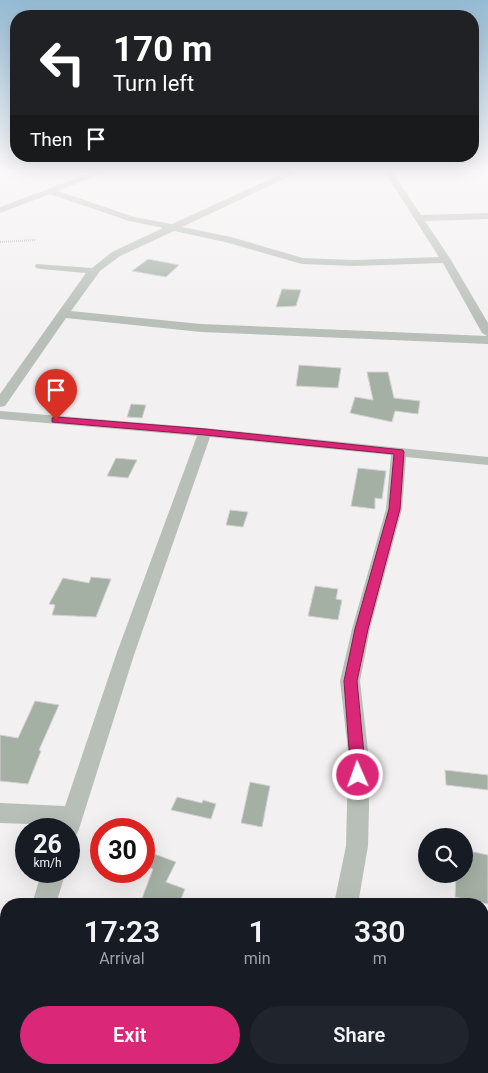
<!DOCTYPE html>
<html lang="en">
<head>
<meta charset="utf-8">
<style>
	:root { --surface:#171b24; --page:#20242c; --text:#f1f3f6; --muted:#9ea1a6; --accent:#db2777 }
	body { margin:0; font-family:Roboto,sans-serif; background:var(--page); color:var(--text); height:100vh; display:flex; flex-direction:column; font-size:19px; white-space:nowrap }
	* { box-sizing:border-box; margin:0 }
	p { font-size:16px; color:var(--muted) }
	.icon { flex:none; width:28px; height:28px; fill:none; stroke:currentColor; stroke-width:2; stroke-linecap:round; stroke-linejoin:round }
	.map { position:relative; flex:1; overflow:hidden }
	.details { position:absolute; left:0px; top:898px; width:489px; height:176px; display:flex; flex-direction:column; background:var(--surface); border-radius:20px 20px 0 0; box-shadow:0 5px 20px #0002 }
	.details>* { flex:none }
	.banner { position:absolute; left:10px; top:10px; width:469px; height:152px; border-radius:20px; box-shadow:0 5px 20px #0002; background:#202124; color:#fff; overflow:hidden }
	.tools { position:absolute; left:418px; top:828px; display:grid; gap:10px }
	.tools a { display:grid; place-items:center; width:55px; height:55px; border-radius:50%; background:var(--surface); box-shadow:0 5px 20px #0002; font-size:25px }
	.speed { position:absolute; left:15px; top:818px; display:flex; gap:10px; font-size:25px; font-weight:700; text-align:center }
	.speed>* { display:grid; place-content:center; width:65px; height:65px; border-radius:50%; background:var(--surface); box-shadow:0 5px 20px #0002; line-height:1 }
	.speed small { font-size:12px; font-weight:400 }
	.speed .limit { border:8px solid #d22; background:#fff; color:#111 }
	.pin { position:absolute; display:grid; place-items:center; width:42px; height:42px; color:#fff; margin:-51px -21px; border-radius:50% 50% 50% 0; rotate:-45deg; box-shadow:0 0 5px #0007 }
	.pin .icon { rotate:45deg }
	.me { position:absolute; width:55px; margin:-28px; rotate:358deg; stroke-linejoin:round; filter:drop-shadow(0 0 4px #0008) }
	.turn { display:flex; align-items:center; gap:18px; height:105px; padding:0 20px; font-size:22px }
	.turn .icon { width:65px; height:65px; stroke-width:2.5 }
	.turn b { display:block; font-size:35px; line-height:42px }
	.then { display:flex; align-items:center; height:48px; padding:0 20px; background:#0003; gap:10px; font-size:19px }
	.eta { display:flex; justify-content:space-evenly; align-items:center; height:85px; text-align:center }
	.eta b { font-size:30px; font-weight:600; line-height:35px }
	.button { display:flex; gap:10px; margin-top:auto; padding:10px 20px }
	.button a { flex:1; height:58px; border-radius:30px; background:var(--accent); color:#fff; font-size:20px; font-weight:600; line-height:58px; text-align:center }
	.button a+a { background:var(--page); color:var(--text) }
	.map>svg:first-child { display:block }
	.building { fill:#a5b0a5; stroke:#d4d2d3 }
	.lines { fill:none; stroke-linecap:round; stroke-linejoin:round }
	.path { stroke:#b2b8b3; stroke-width:2; stroke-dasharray:1 1; stroke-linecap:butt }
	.lane { fill:#b8bfb8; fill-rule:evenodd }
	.street { fill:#b8bfb8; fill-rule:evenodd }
	.route { fill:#db2777; stroke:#8e194d }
</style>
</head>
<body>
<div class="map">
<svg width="488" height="1073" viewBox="0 0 488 1073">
	<rect width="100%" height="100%" fill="#f3f0f1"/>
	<path class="building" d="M148,259L179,265L166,277L132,271Z
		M282,289L301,290L296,306L276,307Z
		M299,365L341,368L338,388L296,386Z
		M367,372H388L394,398L420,401L418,414L395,411L392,422L350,413L355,397L373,400Z
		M131,404L146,405L142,418L127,417Z
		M116,458L137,460L128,478L107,476Z
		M358,468L386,471L382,499L375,498V509L351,506Z
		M230,510L248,512L243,527L226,525Z
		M91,577L111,579L96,617L52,615L55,605L49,604L63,578L89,583Z
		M315,586L338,589L336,599L342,600L338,620L308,616Z
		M35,701L59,705L39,750L41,751L28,784L0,781V735L18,738Z
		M445,770L488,775V790L446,785Z
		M250,782L270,786L262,827L241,823Z
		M177,797L202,803L203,800L216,804L211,819L171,810Z
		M144,850L176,862L166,882L185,889L179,904H150L141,901L153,869L144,866Z
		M464,850L488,855V904L455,897L456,874H464Z"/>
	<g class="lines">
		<path class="path" d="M478,174L485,171
			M0,242L36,240"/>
		<path class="lane" d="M368,1068H387L389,1073H370Z"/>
		<path class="street" d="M96,171H107L58,191L134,217L172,224L288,171H298L297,173L182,227L231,237L303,258L354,260L439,257L384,171H392L421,215L488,213V219L425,221L451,260L488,323V344L201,332L66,318L5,406L0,407V394L86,273L40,269L36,268L35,266L36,264L92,268L112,252L163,228L129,221L50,194L0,213V207ZM174,231L225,242L302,264L354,266L443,263L482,333L487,336L201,324L71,311L100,271L120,256Z
			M0,411L205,428L488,457V465L406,457L402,509L370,629L360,681L368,751L369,807L368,846L358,904H334L346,846L347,807L348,751L340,681L352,629L386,509L391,455L210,437L134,655L79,829L76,836L69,839V829H57L58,825L0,823V803L65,806L116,655L197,436L0,419Z
			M42,871H66L56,904H32Z
			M6,1007V1051L0,1053V1009Z
			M230,1068H265L263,1073H228Z"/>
	</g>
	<linearGradient id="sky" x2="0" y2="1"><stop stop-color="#95bbd4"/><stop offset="0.53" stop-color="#faf8f9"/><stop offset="1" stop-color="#faf8f9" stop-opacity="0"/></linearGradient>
	<rect width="488" height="321" fill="url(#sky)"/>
	<path class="route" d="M56,417L205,429L403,450L404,452L400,509L368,629L357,681L366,775L364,780L358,782L353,780L351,775L344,681L355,629L389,509L394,454L205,435L52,422V418Z"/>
</svg>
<div class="tools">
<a><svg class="icon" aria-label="search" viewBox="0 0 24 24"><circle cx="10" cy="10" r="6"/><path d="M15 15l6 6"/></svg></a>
</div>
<div class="speed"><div>26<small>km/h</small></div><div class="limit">30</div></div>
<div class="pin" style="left:56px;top:420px;background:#d93025"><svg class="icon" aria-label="arrive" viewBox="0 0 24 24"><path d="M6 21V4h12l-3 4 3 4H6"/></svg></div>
<svg class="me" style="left:358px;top:775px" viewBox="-20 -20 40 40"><circle r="17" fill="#db2777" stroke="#fff" stroke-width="3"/><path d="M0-11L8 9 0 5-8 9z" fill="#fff"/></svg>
<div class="banner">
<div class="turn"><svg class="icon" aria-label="left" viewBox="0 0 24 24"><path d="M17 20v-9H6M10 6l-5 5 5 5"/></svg><div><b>170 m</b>Turn left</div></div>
<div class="then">Then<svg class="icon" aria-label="arrive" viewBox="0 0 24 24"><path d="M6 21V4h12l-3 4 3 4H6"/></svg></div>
</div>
<section class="details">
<div class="eta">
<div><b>17:23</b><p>Arrival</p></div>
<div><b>1</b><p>min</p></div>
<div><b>330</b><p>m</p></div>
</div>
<div class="button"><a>Exit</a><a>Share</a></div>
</section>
</div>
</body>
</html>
